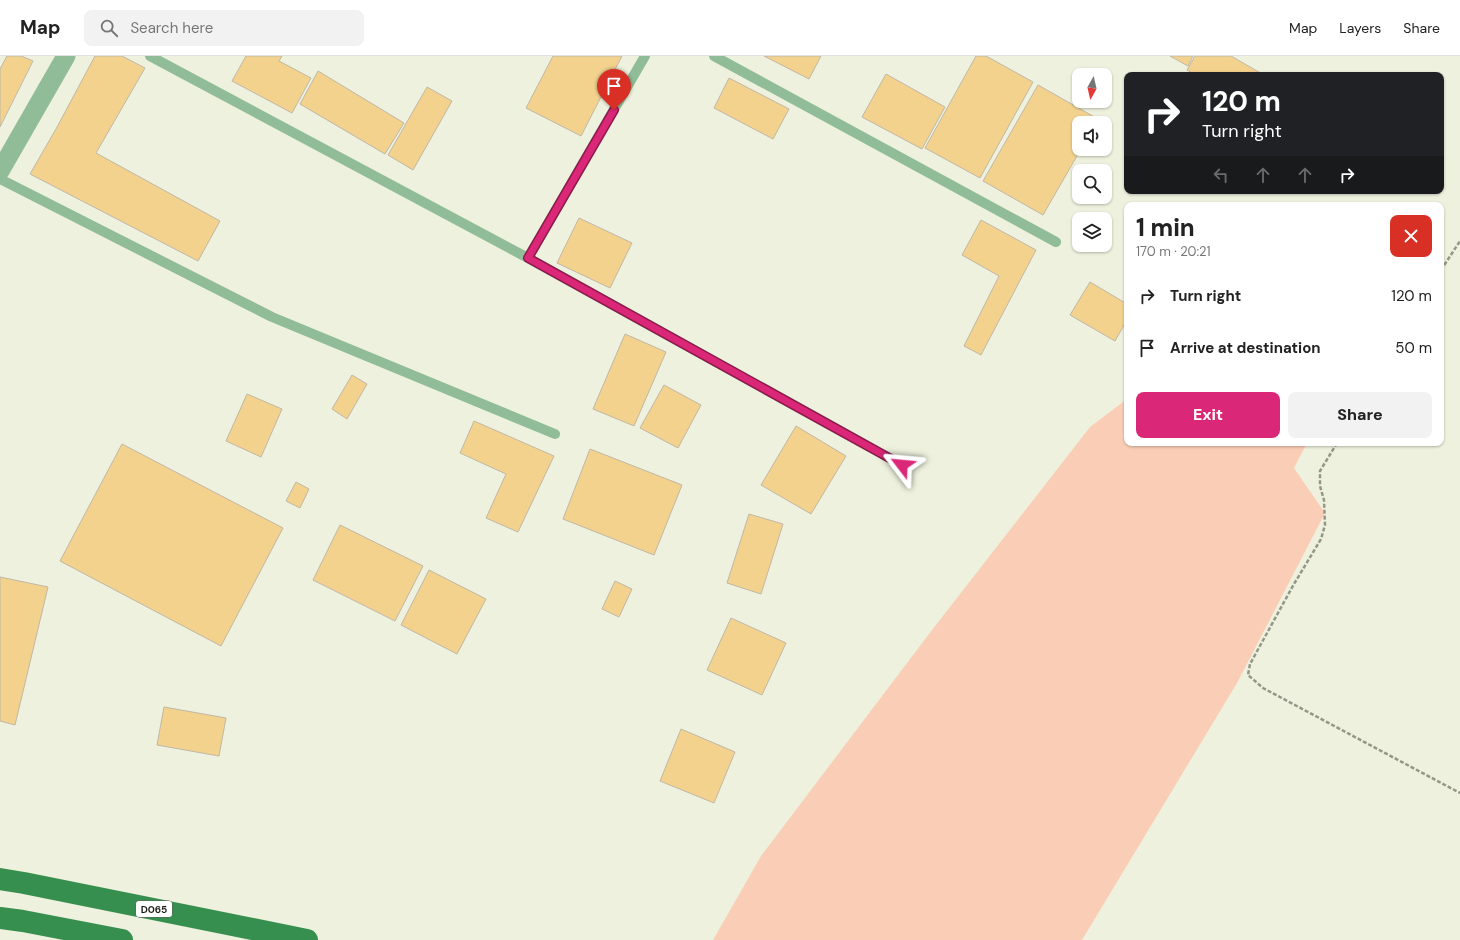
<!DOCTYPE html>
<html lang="en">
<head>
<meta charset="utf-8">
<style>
	:root { --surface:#fff; --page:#f2f2f2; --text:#222; --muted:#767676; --line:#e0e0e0; --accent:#db2777 }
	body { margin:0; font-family:"DM Sans",sans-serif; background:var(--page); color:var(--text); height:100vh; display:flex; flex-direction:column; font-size:15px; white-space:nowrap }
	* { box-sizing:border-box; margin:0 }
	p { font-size:13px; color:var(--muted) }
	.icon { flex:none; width:22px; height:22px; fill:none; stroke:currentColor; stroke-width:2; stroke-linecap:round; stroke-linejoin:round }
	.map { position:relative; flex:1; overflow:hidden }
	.sheet { position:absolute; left:1124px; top:146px; width:320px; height:244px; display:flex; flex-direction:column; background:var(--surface); border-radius:8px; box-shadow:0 1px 3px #0004 }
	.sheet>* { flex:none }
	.banner { position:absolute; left:1124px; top:16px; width:320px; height:122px; border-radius:8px; box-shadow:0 1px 3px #0004; background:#202124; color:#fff; overflow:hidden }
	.needle { width:26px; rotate:188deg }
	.fabs { position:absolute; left:1072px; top:12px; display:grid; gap:8px }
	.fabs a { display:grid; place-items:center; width:40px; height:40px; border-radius:8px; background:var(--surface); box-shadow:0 1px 3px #0004; font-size:20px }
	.pin { position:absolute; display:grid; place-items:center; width:34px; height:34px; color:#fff; margin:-41px -17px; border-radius:50% 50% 50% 0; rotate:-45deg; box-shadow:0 0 4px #0007 }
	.pin .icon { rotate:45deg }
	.me { position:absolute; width:44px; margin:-22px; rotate:299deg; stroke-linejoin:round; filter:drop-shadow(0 0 3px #0008) }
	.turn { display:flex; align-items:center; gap:14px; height:84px; padding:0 12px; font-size:18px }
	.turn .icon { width:52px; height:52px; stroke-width:2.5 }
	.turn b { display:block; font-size:28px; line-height:34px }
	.lanes { display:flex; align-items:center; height:38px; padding:0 12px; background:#0003; justify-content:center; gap:20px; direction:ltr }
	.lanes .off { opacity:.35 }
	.round { display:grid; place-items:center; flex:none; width:42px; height:42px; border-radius:8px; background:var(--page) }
	.overview { display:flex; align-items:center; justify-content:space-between; height:68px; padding:0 12px }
	h1 { font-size:24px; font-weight:800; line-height:30px }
	.cta { display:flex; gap:8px; margin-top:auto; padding:8px 12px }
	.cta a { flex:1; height:46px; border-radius:8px; background:var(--accent); color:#fff; font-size:16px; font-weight:800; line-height:46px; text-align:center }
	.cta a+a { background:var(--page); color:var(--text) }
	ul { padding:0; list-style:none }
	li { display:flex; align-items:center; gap:12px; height:52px; padding:0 12px }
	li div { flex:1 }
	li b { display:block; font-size:15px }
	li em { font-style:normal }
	header { display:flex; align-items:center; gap:24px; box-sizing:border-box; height:56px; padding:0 20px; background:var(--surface); border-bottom:1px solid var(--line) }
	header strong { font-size:19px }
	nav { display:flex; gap:22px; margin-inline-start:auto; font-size:14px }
	.search { width:280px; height:36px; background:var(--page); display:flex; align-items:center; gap:10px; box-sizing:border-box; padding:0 14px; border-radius:8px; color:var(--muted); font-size:15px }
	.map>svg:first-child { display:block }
	.green { fill:#faceb6 }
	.building { fill:#f3d28e; stroke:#c0b7a6 }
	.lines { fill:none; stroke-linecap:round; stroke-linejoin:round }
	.path { stroke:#949788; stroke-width:2.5; stroke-dasharray:4 2; stroke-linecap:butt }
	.service { stroke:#91bc98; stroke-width:10 }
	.minor { stroke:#91bc98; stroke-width:19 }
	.primary { stroke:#368f4f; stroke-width:22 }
	.route-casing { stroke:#8e194d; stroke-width:10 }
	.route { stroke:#db2777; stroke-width:7 }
	.labels { text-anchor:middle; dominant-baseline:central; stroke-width:4; stroke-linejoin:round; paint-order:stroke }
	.shield { fill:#fff; stroke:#5f5f5a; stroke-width:1 }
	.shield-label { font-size:10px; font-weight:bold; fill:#1a1b14 }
</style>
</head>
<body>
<header>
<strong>Map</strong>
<div class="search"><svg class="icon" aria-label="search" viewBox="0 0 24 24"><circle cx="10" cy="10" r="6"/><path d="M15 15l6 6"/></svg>Search here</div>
<nav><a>Map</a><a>Layers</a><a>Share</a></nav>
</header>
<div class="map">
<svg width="1460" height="884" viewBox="0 0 1460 884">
	<rect width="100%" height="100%" fill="#edf1dd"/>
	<path class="green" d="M1127,343V387H1307L1294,412L1325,457L1237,627L1082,884H713L761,800L932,574L1090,371Z"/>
	<path class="building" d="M7,0H21L33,5L0,71V13Z
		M95,0H122L145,12L96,97L220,165L198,205L30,118L56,73Z
		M246,0H282L279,5L311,22L292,57L232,25Z
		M553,0H622L581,80L526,52Z
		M764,0H821L809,23Z
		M976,0H986L1033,26L980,122L925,92Z
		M1170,0H1193L1188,10Z
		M1195,0H1231L1264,19H1196L1187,14Z
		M318,15L404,67L385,98L300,48Z
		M886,18L945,51L922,93L862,61Z
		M729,22L789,53L773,83L714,52Z
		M1038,29L1098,63L1096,67H1079V93H1081L1043,159L983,125Z
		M427,31L452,45L413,114L388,99Z
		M579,162L632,187L610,232L557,207Z
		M981,164L1036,194L981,299L964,290L999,220L962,199Z
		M1090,226L1127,248V264L1115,285L1070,259Z
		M625,278L666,296L634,370L593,353Z
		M352,319L367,328L347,363L332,353Z
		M664,329L701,349L678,392L640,372Z
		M247,338L282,353L261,401L226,385Z
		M474,365L554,400L518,476L486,462L506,418L460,397Z
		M796,370L846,400L811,458L761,429Z
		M122,388L283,472L221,590L60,505Z
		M590,393L682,429L654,499L563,463Z
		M296,426L309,433L300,452L286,445Z
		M749,458L783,468L761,538L727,527Z
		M340,469L423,510L395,565L313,524Z
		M429,514L486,543L457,598L401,569Z
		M0,521L48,531L15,669L0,665Z
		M615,525L632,533L619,561L602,553Z
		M731,562L786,587L762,639L707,614Z
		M164,651L226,662L219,700L157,689Z
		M681,673L735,696L714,747L660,725Z"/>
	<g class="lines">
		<path class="path" d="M1441,214L1460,185
			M1337,387L1320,415V430L1324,444L1325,469L1321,483L1294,528L1250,608L1248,619L1263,632L1460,737"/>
		<path class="service" d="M150,0L528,202L902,409
			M714,0L1056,186
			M0,123L272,261L555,378
			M528,202L645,0"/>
		<path class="minor" d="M0,115L66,0"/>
		<path class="primary" d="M0,823L24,827L307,884
			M0,862L23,865L122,884"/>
	</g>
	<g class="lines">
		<g class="route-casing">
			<path id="route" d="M614,54L528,202L902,409"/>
		</g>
		<use href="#route" class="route"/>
	</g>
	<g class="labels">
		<rect class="shield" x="136" y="845" width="36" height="16" rx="3"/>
		<g class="shield-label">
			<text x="154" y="853">D065</text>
		</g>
	</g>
</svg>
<div class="fabs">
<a><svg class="needle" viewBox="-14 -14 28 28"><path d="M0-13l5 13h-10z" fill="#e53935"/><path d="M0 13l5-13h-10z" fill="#767676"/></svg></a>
<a><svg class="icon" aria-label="sound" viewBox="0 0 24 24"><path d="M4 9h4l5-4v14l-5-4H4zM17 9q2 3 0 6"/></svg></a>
<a><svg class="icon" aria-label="search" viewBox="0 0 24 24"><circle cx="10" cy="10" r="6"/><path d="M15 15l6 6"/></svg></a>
<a><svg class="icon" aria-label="layers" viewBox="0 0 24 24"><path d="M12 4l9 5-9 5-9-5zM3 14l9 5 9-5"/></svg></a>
</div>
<div class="pin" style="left:614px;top:54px;background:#d93025"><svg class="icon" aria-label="arrive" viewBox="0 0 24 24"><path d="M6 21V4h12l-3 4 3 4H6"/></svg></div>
<svg class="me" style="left:902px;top:409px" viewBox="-20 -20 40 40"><path d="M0-17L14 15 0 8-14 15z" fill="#db2777" stroke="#fff" stroke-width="4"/></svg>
<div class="banner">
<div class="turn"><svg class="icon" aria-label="right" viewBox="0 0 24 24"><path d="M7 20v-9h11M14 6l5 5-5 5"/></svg><div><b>120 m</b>Turn right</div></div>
<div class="lanes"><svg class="icon off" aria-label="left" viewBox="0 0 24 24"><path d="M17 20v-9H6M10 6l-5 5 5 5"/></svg><svg class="icon off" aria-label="ahead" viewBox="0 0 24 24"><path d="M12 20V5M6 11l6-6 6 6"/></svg><svg class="icon off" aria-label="ahead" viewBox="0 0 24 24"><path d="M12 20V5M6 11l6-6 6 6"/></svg><svg class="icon" aria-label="right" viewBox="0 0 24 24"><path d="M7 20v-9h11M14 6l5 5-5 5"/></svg></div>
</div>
<section class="sheet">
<div class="overview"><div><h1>1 min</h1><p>170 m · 20:21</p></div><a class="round" style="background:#d93025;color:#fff"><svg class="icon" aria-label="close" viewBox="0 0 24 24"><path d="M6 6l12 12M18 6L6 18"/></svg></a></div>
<ul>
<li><svg class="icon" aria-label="right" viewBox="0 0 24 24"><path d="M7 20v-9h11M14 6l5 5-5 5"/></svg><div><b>Turn right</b></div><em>120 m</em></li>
<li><svg class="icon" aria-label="arrive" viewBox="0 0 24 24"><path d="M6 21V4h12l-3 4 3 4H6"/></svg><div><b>Arrive at destination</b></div><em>50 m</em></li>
</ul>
<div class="cta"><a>Exit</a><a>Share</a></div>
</section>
</div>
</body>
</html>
